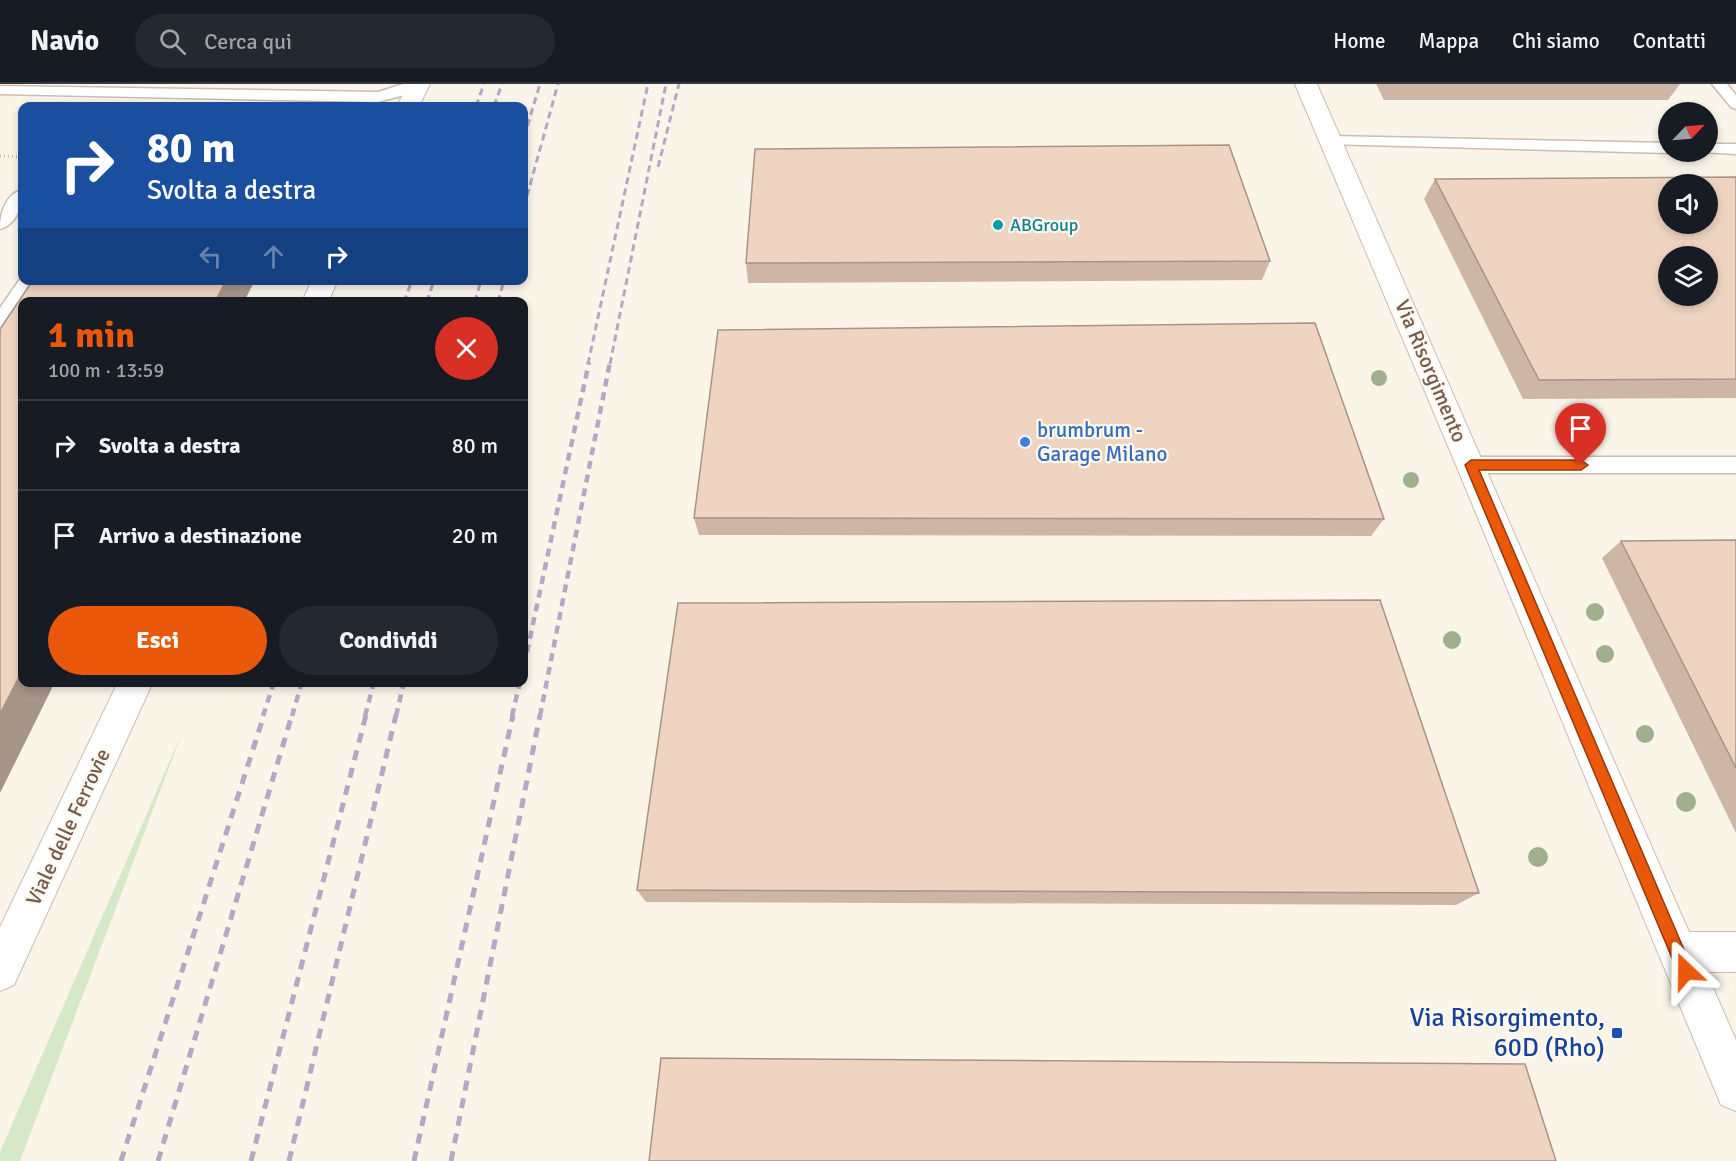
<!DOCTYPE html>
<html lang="it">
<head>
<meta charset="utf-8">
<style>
	:root { --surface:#171b24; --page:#242831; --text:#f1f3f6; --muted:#9ea1a6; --line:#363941; --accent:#ea580c }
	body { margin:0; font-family:Signika,sans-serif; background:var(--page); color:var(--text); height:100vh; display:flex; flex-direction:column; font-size:22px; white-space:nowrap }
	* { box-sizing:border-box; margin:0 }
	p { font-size:20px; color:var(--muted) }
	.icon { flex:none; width:33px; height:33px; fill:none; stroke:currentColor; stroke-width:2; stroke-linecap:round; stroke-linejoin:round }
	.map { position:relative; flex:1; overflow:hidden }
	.panel { position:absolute; left:18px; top:213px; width:510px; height:390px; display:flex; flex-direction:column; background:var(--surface); border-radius:12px; box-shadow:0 3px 9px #0003 }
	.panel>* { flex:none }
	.hud { position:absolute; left:18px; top:18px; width:510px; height:183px; border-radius:12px; box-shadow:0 3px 9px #0003; background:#1a4fa0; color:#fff; overflow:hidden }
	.needle { width:39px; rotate:65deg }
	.tools { position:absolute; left:1658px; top:18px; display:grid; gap:12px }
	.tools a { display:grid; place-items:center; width:60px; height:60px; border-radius:50%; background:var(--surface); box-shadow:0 3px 9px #0003; font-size:30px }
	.pin { position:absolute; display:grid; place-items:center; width:51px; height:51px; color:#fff; margin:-62px -26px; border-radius:50% 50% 50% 0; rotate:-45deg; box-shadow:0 0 6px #0007 }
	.pin .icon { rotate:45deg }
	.me { position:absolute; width:66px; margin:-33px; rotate:337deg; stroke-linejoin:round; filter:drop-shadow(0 0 4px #0008) }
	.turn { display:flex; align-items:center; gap:21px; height:126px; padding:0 30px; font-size:27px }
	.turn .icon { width:78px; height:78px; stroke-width:2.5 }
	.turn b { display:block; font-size:42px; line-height:51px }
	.lanes { display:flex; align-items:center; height:57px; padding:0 30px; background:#0003; justify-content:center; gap:30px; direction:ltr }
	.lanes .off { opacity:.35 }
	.round { display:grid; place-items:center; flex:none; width:63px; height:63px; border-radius:32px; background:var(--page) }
	.head { display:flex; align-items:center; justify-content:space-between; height:102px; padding:0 30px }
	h1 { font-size:36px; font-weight:700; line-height:45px; color:var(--accent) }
	.action { display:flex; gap:12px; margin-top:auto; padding:12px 30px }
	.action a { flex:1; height:69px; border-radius:36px; background:var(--accent); color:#fff; font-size:24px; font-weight:700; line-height:69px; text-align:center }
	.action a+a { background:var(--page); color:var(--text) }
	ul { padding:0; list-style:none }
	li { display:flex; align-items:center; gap:18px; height:90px; padding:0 30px; border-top:2px solid var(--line) }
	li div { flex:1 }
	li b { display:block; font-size:22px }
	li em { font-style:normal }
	header { display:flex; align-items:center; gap:36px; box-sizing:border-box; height:84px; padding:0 30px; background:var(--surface); border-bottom:2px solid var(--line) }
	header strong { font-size:28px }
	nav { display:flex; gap:33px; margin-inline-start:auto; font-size:21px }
	.search { width:420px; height:54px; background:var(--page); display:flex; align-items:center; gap:15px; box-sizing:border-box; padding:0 21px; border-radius:33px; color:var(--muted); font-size:22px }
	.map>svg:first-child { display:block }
	.green { fill:#d5e8c8 }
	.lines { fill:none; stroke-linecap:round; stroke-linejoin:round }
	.service-casing { stroke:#cdbcaf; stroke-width:3 }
	.minor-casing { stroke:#cdbcaf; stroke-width:2 }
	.tertiary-casing { stroke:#cdbcaf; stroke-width:2 }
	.path { stroke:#d4b7a5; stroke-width:3; stroke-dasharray:1 3; stroke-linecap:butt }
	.service { fill:#fff; fill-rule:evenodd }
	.minor { fill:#fff; fill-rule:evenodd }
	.tertiary { fill:#fff; fill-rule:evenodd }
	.rail-far2 { stroke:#b7a7c5; stroke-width:3; stroke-dasharray:7 4.5; stroke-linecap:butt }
	.rail-far1 { stroke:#b7a7c5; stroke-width:4.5; stroke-dasharray:8 6; stroke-linecap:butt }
	.rail { stroke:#b7a7c5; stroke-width:5; stroke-dasharray:10 8; stroke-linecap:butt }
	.tree { fill:#a0b08f }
	.wall { fill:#ceb6a7 }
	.shaded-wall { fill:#a79488 }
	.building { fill:#efd4c2; stroke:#a79488; stroke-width:1.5; fill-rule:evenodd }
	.route { fill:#ea580c; stroke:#983908; stroke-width:1.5 }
	.culture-dot { fill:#0f9aa8; stroke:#fef8ef; stroke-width:2 }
	.shop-dot { fill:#3f7fe0; stroke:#fef8ef; stroke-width:2 }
	.transit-dot { fill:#1a4fb4; stroke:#fef8ef; stroke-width:2 }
	.labels { text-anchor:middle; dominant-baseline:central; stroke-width:4.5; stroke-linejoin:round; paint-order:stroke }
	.far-culture-label { font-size:18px; fill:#0d838f; stroke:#fef8ef; text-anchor:start }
	.street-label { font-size:21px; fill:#745b4e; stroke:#fef8ef }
	.shop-label { font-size:21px; fill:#366cbe; stroke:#fef8ef; text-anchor:start }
	.near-transit-label { font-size:26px; fill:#164399; stroke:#fef8ef; text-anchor:end }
</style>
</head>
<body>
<header>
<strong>Navio</strong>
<div class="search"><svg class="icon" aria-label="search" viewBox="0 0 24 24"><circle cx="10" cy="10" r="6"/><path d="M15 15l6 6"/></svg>Cerca qui</div>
<nav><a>Home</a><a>Mappa</a><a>Chi siamo</a><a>Contatti</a></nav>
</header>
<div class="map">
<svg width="1736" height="1077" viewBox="0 0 1736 1077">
	<rect width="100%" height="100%" fill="#fbf4e9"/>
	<path class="green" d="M184,644L20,1077H0V1068Z"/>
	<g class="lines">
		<g class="service-casing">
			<path id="service" d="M403,0H421L404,11L378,18L0,10V2L378,8Z
				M1712,0H1727L1736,11V25L1731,23Z
				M1331,52L1668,59V68H1673L1668,69L1325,60L1323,57Z
				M1707,60H1736V70L1701,68H1707Z
				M22,106C24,120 16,141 0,145C0,131 5,110 22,106Z
				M22,192V196H38L6,242L0,244V224Z
				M1471,373H1736V389H1471L1464,387L1461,381L1464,375Z"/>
		</g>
		<g class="minor-casing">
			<path id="minor" d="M1295,0H1317L1689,848H1736V888H1706L1736,956V1027L1721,1021L1456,381Z"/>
		</g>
		<g class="tertiary-casing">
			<path id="tertiary" d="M408,0H430L419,22H397Z
				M312,196H338L328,218H302Z
				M118,598H153L14,901L0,907V843Z"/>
		</g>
		<path class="path" d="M0,72L22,73"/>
		<use href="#service" class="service"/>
		<use href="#minor" class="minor"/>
		<use href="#tertiary" class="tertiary"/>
		<path class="rail-far2" d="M476,22L484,0
			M494,22L502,0
			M524,53L540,0
			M658,83L679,0
			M524,123L558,0
			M404,218L412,196
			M427,218L434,196
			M475,218L481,196
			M498,218L504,196
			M588,280L648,0
			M610,280L666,0"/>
		<path class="rail-far1" d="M524,582L589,278
			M263,632L274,598
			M292,632L302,598
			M365,632L374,598
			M396,632L404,598
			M512,632L520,598
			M540,632L610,278"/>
		<path class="rail" d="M121,1077L264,631
			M158,1077L292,631
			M251,1077L366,631
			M289,1077L396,631
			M414,1077L513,631
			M451,1077L540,631"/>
	</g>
	<g class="tree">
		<circle cx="1379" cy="294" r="8"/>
		<circle cx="1411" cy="396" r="8"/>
		<circle cx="1595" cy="528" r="9"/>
		<circle cx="1452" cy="556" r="9"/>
		<circle cx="1605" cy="570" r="9"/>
		<circle cx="1645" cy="650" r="9"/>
		<circle cx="1686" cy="718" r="10"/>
		<circle cx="1538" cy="773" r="10"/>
	</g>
	<path class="wall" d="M1376,0H1680L1668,16H1384Z
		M1736,93V314L1523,315L1424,115L1435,95Z
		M1270,177L1262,196L748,199L746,179Z
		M694,434L1384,435L1371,452L699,451Z
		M1736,456V749L1602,474L1621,457Z
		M637,806L1479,809L1456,821L646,818Z"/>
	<path class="shaded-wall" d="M226,196H255L244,218H215Z
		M22,587V598H55L0,709V630Z"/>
	<path class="building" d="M1229,61L1270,177L746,179L755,65Z
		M1736,93V295L1539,296L1435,95ZM1668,100H1707V140H1668ZM1668,172H1707V212H1668Z
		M33,196H226L215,218H22V587L0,630V245Z
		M1315,239L1384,435L694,434L718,246Z
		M1736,456V684L1621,457Z
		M1380,516L1479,809L637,806L678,519Z
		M661,974L1525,980L1556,1077H649Z"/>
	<path class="route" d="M1471,376H1581L1588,381L1581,386H1479L1691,882L1694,887L1691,893L1686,896L1680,893L1465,381Z"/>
	<circle class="culture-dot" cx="998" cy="141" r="6"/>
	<circle class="shop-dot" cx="1025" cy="358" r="6"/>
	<rect class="transit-dot" x="1611" y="943" width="12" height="12" rx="3"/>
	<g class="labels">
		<g class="far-culture-label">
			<text x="1010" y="141">ABGroup</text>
		</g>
		<g class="street-label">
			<text transform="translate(1431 287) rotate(67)">Via Risorgimento</text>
			<text transform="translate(68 743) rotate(-65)">Viale delle Ferrovie</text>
		</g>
		<g class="shop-label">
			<text x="1037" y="346">brumbrum -<tspan x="1037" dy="24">Garage Milano</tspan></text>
		</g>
		<g class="near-transit-label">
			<text x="1605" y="934">Via Risorgimento,<tspan x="1605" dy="30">60D (Rho)</tspan></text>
		</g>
	</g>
</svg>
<div class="tools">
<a><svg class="needle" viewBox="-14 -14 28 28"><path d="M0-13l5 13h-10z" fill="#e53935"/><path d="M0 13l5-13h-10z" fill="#9ea1a6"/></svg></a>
<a><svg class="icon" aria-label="sound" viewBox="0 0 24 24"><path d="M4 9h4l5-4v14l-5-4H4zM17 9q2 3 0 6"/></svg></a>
<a><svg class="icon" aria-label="layers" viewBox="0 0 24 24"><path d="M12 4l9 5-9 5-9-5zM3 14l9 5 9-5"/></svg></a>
</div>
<div class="pin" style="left:1581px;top:381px;background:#d93025"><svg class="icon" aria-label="arrive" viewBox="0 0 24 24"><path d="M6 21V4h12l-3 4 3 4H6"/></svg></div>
<svg class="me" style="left:1686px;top:887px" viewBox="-20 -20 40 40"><path d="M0-17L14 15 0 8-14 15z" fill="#ea580c" stroke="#fff" stroke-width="4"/></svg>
<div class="hud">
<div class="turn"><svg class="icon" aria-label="right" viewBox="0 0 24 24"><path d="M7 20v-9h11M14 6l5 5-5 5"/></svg><div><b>80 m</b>Svolta a destra</div></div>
<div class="lanes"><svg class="icon off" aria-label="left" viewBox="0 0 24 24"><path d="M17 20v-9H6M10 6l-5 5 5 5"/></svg><svg class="icon off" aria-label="ahead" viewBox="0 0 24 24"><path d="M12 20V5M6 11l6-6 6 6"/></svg><svg class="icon" aria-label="right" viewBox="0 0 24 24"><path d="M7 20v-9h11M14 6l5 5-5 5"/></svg></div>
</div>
<section class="panel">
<div class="head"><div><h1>1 min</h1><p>100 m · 13:59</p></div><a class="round" style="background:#d93025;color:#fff"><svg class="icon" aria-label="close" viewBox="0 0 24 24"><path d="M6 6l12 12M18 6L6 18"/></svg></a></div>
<ul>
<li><svg class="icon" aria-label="right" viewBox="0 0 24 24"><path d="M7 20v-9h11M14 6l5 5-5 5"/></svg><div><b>Svolta a destra</b></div><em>80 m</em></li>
<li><svg class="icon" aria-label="arrive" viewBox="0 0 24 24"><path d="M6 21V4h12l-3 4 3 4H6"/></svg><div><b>Arrivo a destinazione</b></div><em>20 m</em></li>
</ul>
<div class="action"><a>Esci</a><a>Condividi</a></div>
</section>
</div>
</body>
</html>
